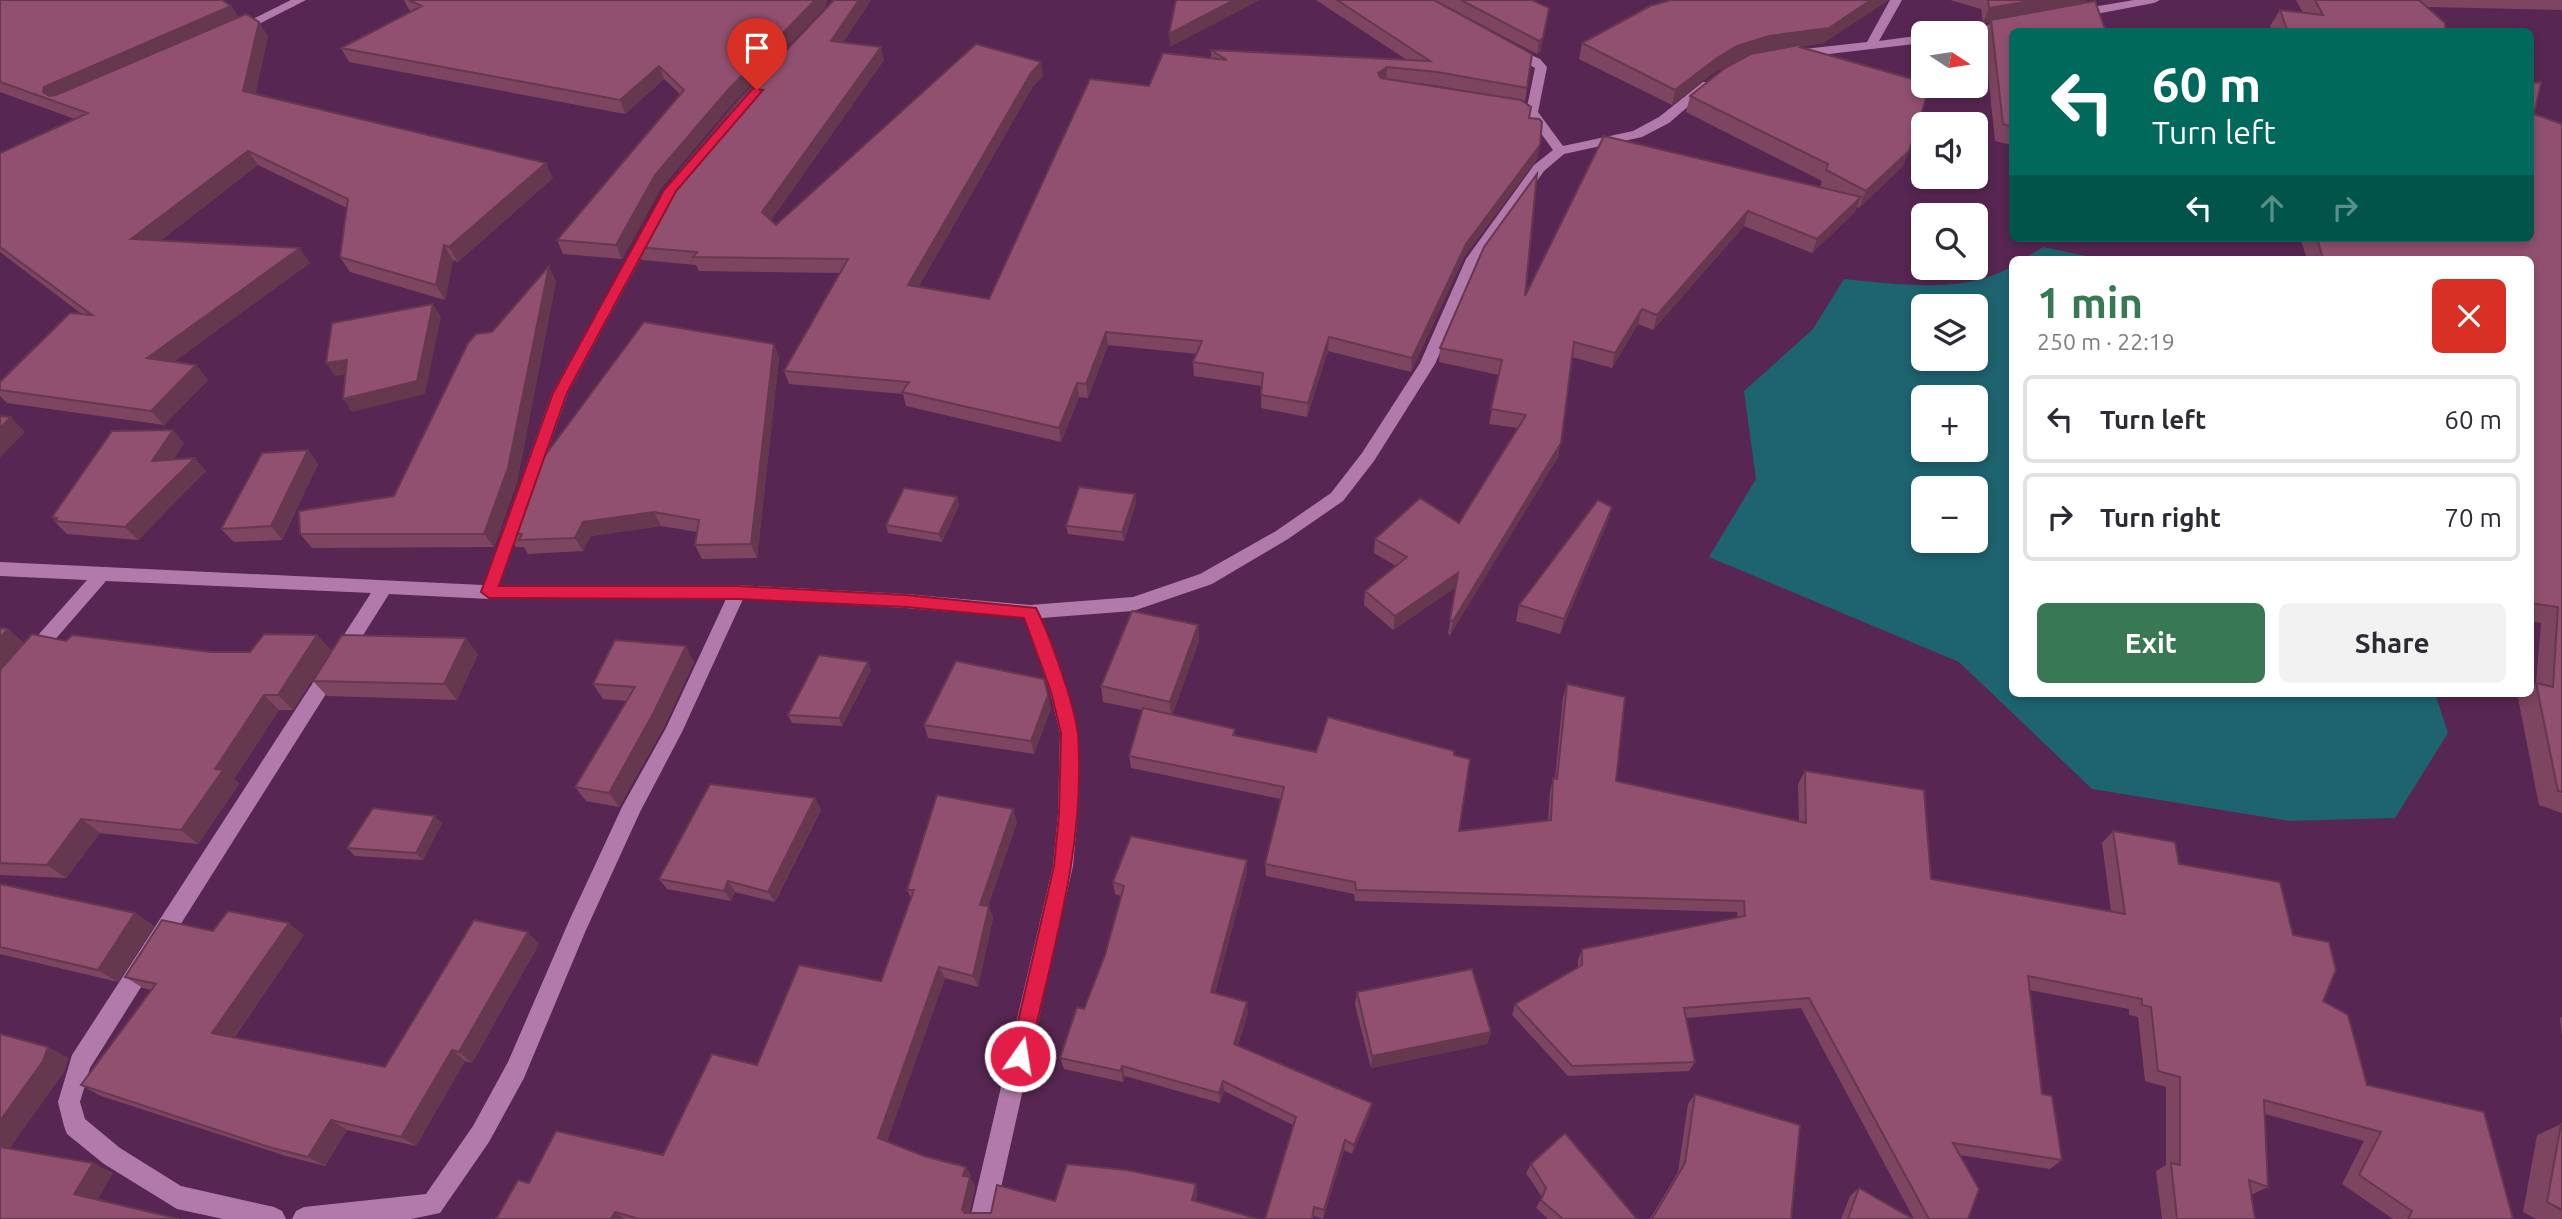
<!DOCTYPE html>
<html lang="en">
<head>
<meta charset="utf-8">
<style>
	:root { --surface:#fff; --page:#f2f2f3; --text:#2b2b33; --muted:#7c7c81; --line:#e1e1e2; --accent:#387852 }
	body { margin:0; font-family:Ubuntu,sans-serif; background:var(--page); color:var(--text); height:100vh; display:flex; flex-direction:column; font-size:26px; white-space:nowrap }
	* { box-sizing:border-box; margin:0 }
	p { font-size:23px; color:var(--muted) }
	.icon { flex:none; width:38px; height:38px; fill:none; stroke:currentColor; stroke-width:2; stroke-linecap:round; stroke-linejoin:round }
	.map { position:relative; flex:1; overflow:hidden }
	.sheet { position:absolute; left:2009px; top:256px; width:525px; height:441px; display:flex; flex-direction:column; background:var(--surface); border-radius:10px; box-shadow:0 4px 10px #0003 }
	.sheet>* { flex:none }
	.banner { position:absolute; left:2009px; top:28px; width:525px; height:214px; border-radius:10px; box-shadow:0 4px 10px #0003; background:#00695c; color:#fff; overflow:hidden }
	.needle { width:46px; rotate:102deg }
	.buttons { position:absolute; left:1911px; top:21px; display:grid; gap:14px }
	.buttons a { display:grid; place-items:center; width:77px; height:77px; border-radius:10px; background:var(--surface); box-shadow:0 4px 10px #0003; font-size:35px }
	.pin { position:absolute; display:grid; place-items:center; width:60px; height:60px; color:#fff; margin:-72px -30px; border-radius:50% 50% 50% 0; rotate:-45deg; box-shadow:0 0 7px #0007 }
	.pin .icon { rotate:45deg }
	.me { position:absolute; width:77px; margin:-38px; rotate:13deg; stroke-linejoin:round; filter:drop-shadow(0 0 5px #0008) }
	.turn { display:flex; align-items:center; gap:24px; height:147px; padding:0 28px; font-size:32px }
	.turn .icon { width:91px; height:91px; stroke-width:2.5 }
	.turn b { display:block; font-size:49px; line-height:60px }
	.lanes { display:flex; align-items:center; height:66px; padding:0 28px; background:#0003; justify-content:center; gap:35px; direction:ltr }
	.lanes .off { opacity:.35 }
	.round { display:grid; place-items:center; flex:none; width:74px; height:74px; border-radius:10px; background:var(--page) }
	.headline { display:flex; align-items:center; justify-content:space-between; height:119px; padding:0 28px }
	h1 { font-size:42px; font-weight:600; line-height:52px; color:var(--accent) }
	.cta { display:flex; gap:14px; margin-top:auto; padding:14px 28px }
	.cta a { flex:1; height:80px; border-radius:10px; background:var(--accent); color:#fff; font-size:28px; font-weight:600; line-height:80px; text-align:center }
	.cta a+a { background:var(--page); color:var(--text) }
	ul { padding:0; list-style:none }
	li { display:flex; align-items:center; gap:21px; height:88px; margin:0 14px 10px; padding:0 14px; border:4px solid var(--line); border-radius:10px }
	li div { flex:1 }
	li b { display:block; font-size:26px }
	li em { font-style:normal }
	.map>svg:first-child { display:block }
	.water { fill:#1d6470; fill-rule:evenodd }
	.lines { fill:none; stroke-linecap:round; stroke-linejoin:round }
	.minor { fill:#b17aaa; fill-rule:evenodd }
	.wall { fill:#7d455f; fill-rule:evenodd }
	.shaded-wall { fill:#66384e }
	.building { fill:#91506f; stroke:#66384e; stroke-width:2 }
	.route { fill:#e11d48; stroke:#92132f; stroke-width:2 }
</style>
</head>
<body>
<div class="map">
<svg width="2562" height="1219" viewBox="0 0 2562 1219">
	<rect width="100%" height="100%" fill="#572652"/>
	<path class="water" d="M2043,247L2101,259H2024Z
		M2012,266V693H2435L2448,733L2395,818L2289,821L2092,789L1959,662L1709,557L1756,479L1744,391L1813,329L1844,279C1895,284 1967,295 2012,266ZM1923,306H1976V359H1923ZM1923,397H1976V450H1923ZM1923,488H1976V541H1923Z"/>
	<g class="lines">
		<path class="minor" d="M291,0H306L241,33L231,30Z
			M1890,0H1902L1879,41L1923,35V43L1795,58L1789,54L1795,50L1867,42Z
			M2134,0H2160L2154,3L2075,18L2069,14L2075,10Z
			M2009,20L2013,21V27L1976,34L1959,33Z
			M1511,46L1540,59L1547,67L1538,112L1563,146L1633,131L1659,117L1703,82H1711L1713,85L1669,123L1642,137L1564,154L1544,171L1480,260L1435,364L1374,461L1343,501L1288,539L1212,584L1133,611L1041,618L1068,692L1078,733V813L1073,866L994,1219H970L1053,866L1058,813L1060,733L1050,692L1024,618L906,608L743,599L682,732L640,812L586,930L524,1078L489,1142L440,1213L411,1219H292L296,1211L304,1207L426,1194L473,1126L508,1062L569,921L622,807L666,728L726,599H489L389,594L90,1068L80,1102L85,1119L120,1148L181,1186L274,1207L282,1211L286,1219H223L177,1209L104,1164L67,1134L64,1126L58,1102L72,1055L371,593L106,581L6,696L0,699V678L87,580L0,576V562L483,585L552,393L642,230L649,226L656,230L568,393L500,585H738L906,594L1030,605L1133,597L1200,574L1276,531L1331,493L1362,453L1420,363L1466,259L1534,165L1553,150L1528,115L1501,105L1507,101L1527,107L1535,68L1507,53L1505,50Z"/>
	</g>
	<path class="wall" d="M0,0L231,6L239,18L268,36L255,94L553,178L458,262L453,260L445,300L350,272L340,257L347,208L258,165L160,241L310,263L173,362L196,365L208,380L164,425L7,403L0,396V382L83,315L0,252V153L75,119L0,92Z
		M404,0H827L825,7L732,104L661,188L622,259L563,254L557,240L680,94L664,79L625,114L349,62L341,48L412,11L409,10Z
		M834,0H871L843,42L884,60L771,220L776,225L1043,76L1033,86L919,286L989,299L1149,86L1211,58V50L1407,60L1316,0H1434L1532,54L1525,102H1524L1540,145L1537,159L1464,257L1411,372L1328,351L1307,417L1261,408L1262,386L1194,376L1193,362L1197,354L1108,345L1088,398L1079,397L1061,442L906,406L903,394L789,384L784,371L840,273L699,271L696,265L642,260L636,247ZM1415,83L1435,85L1475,93Z
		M1435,0H1532L1541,51L1537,54Z
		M1950,0H2086L2012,32V145L1995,141L1984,36L1990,22L1983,23L1981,9Z
		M2296,0H2562V10L2427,7L2445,32H2272L2270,26L2280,10L2303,13Z
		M1582,43H1824L1803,46V48L1909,151L1902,167L1859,208L1857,207L1855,212L1812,253L1744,226L1653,330L1638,324L1612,368L1572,357L1558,457L1450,635L1448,634L1456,587L1393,630L1364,605L1365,591L1396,566L1374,553L1375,539L1459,523L1518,428L1489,424L1499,375L1439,362L1440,348L1525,296L1604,136L1822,188L1820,187L1822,181L1686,112L1690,96L1743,58L1733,62L1713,73L1672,105L1579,59Z
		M2534,114L2562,124V813L2539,805L2518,698L2524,693H2530V688L2536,683L2541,623L2530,621V259H2307L2300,238H2530Z
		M556,281L517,482L494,547L312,548L300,534L394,496L492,332Z
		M774,344L779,358L757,558L702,559L695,545L697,532L661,526L591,536L583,551L528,554L524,547H516L507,534Z
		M184,443L173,460L206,471L138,540L67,534L54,521L55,520L52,517Z
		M308,450L318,464L282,540L234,542L221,529Z
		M957,497L959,505L942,542L888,533L886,525Z
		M1136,503L1124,541L1068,534L1066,526Z
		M1612,507L1607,523L1560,634L1516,621L1519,605Z
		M1198,625L1199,641L1172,715L1235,729V736L1316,752L1454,755L1459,831L1548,821L1550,791L1553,778L1555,779L1563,697L1567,684L1616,781L1799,821L1798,784L1805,771L1931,879L2111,911L2102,843L2113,831L2179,864L2293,935L2323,1001L2367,1085L2513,1219H2393L2342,1184L2364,1141L2265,1114L2268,1187L2251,1195L2255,1219H2162L2156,1171L2166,1165V1087L2145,1081L2138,1017L2129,1015V1009L2029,990L2042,1094L2062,1160L2050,1169L1959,1155L1968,1219H1914L1801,1008L1686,1018L1695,1062L1689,1071L1568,1076L1512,1015L1515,1004L1578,968V960L1582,949L1738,918L1737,912L1355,901L1354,894L1266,876L1265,864L1281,799L1131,768L1129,756L1142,710L1103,702L1101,686Z
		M0,628L8,629L24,643L66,641L211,652H250L317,635L331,650L293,710H279L234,779L239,784L198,844L100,833L66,878L0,875Z
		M478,654L457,700L327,696L313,681Z
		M694,662L664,727L619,807L586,801L575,787L627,701L603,699L593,684Z
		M868,662L871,670L842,726L792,723L788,715Z
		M1051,708L1034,754L928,738L924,725Z
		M815,798L821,810L775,902L735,892L731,901L667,889L659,879Z
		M1017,822L988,906L993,918L978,987L945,978L887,1141L924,1156L966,1167L971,1176L970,1178L975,1186L969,1213H991L1055,1201L1196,1184L1197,1193L1196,1201L1258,1219H496L529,1183L663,1155L757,1065L881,981L911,898L907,890Z
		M442,823L423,860L355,856L347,848Z
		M1247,860V872L1215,993L1248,1013L1238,1045L1370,1113L1352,1154L1344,1150L1323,1219L1314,1216L1313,1219H1265L1293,1125L1224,1091L1220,1103L1125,1076L1123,1082L1064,1069L1060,1058L1084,1009L1105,955L1121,896L1115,894L1113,882Z
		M0,884L135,913L154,926L118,982L0,954Z
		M213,931L304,935L234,1038L385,1067L539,944L472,1063L465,1061L416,1146L347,1130L325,1166L286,1156L101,1096L81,1085L151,990L143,988L125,977Z
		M1357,992L1491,1032L1487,1044L1371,1068L1355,1005Z
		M2562,1017V1036L2560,1018Z
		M1695,1094L1791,1219H1650L1678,1172L1688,1104Z
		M2561,1124L2562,1219H2536L2523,1212L2537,1135Z
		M1531,1164L1637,1219H1548L1536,1208L1542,1197L1526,1173Z
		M1859,1188L1913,1219H1841L1850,1196Z"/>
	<path class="shaded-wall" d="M815,0H827L825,7L732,104L661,188L622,259L616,245L655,175L727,91Z
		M859,0H871L835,54L831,41Z
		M1234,0H1260L1170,47L1169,34Z
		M1871,0H1889L1824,43L1803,46L1799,60L1765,51L1733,62L1713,73L1672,105L1675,90L1717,58L1737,46Z
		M2036,0H2086L2083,6L1991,20L1990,22L1983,23L1989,8Z
		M231,6L240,20L55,102L43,92L44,87Z
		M1549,8L1541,51L1537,54L1539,41Z
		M259,22L268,36L253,106L243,91Z
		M881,47L884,60L767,226L762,212Z
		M1041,62L1043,76L1033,86L912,298L908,285L1031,73Z
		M659,66L664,79L625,114L620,100Z
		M1387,67L1386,80L1377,86L1378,73Z
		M1540,145L1537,159L1464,257L1411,372L1412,358L1466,244Z
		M248,151L258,165L143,254L131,239Z
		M1909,151L1902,167L1859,208L1866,191Z
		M546,163L553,178L458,262L449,247Z
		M1861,197L1855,212L1812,253L1817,239Z
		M1748,211L1744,226L1653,330L1657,315Z
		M444,245L453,260L445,300L436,285Z
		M300,248L310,263L159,373L147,358Z
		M549,266L556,281L517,482L494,547L484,534Z
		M433,304L441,317L425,394L352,412L343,399Z
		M1642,309L1638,324L1612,368L1615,353Z
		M1106,332L1108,345L1088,398L1086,384Z
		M1329,337L1328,351L1307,417L1308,403Z
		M774,344L779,358L757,558L751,544Z
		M347,360L356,373L335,376L326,363Z
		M196,365L208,380L164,425L151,411Z
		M1077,383L1079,397L1061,442L1059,428Z
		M11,417L25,432L0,458V428Z
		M173,430L184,443L164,474L152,461Z
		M1561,443L1558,457L1450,635L1453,621Z
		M308,450L318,464L282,540L271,526Z
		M195,458L206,471L138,540L125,527Z
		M1135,494L1136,503L1124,541L1122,532Z
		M957,497L959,505L942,542L939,534Z
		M1612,507L1607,523L1560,634L1564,619Z
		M654,512L661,526L591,536L583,551L575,538L583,522Z
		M1458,573L1456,587L1393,630L1395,616Z
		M1198,625L1199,641L1171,717L1170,702Z
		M8,629L26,645L0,674V638Z
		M317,635L331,650L293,710L278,695Z
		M466,638L478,654L457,700L444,684Z
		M686,646L694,662L664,727L619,807L609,793Z
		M868,662L871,670L842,726L839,718Z
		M264,695L279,710L234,779L239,784L198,844L181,830L215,769Z
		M1048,695L1051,708L1034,754L1031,741Z
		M815,798L821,810L775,902L768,892Z
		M1013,809L1017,822L984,917L980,905Z
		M435,816L442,823L423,860L416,853Z
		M81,819L100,833L66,878L47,865Z
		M1247,860V872L1212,1004L1211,992Z
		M728,881L735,892L731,901L724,891Z
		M989,906L993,918L978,987L973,976Z
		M135,913L154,926L118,982L98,970Z
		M289,923L304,935L229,1044L212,1033Z
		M528,932L539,944L472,1063L459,1052Z
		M939,967L945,978L885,1147L878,1138Z
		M1247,1002L1248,1013L1235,1054L1234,1044Z
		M1491,1032L1487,1044L1371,1068L1372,1056Z
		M48,1047L69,1058L64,1072L6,1154L0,1152V1121Z
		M452,1050L465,1061L416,1146L401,1137Z
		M1122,1066L1125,1076L1123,1082L1121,1071Z
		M1223,1081L1224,1091L1220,1103L1219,1093Z
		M1372,1103L1370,1113L1352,1154L1354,1145Z
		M331,1120L347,1130L325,1166L308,1157Z
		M1345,1140L1344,1150L1323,1219L1324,1210Z
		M93,1163L113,1173L96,1203L74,1194Z
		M966,1167L971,1176L970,1178L975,1186L967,1218L962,1210L963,1176Z
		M1196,1184L1197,1193L1194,1209L1192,1200Z
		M615,1212L625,1219H611Z"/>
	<path class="building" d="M0,0H222L231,6L44,87L43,92L49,96L56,95L246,14L259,22L243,91L546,163L449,247L444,245L436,285L340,257L348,199L248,151L131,239L300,248L147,358L196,365L151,411L0,390V382L70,313L92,315L0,247V153L88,113L0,82Z
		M409,0H815L727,91L655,175L616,245L557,240L684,90L659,66L620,100L341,48L422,6Z
		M834,0H859L831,41L881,47L762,212L776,225L976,44L1041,62L1031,73L908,285L989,299L1090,79L1149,86L1163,53L1227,60L1211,50L1430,61L1337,0H1434L1532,54L1527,88L1437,72L1387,67L1378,73L1381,78L1521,100L1531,107L1529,118L1539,119L1542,122L1540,145L1466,244L1412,358L1329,337L1308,403L1261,395L1263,373L1193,362L1202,341L1106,332L1086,384L1077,383L1059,428L902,392L909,382L784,371L848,259L693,257L697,252L636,247L673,179L739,100Z
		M1176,0H1234L1169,34Z
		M1461,0H1532L1549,8L1543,38L1539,41Z
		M1671,0H1871L1829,28L1769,36L1737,46L1717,58L1675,90L1582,43L1650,6Z
		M1988,0H2036L1989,8Z
		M2315,0H2419L2445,23V32H2288L2280,10L2323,15Z
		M2095,1L2106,32H2012V127L2003,124L1991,20Z
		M1804,44L1800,47L1923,82V86H1930L1909,151L1866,191L1826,170L1828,164L1690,96L1725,68L1751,54Z
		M2541,82L2534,114L2562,124V792L2558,791L2536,683L2553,687L2558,607L2530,603V259H2323L2317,238H2530V83Z
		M1604,136L1861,197L1817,239L1748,211L1657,315L1642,309L1615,353L1574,342L1561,443L1453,621L1450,620L1458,573L1395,616L1365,591L1407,557L1375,539L1420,498L1459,523L1526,415L1491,409L1502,360L1440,348L1484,247L1537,174L1525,296Z
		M549,266L508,468L484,534H300L299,511L394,496L468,343L476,334L492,332Z
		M433,304L417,381L343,399L347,360L326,363L332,323Z
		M644,322L774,344L751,544L695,545L699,520L654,512L583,522L575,538L519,540L522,534H507L526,481Z
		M0,416L11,417L0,428Z
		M173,430L152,461L195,458L125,527L54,521L57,518L52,517L112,431Z
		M308,450L271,526L221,529L262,453Z
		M1079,487L1135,494L1122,532L1066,526Z
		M904,488L957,497L939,534L886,525Z
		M1598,500L1612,507L1564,619L1519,605Z
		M1132,611L1198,625L1170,702L1101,686Z
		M0,628L8,629L0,638Z
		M32,634L66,641L72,635L211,652H250L264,634L317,635L278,695H264L215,769L223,770L181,830L81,819L47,865L0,863V670Z
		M342,635L466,638L444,684L313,681Z
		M615,640L686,646L654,712L609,793L575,787L635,687L593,684Z
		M819,655L868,662L839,718L788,715Z
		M956,661L1044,679L1048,695L1031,741L924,725Z
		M1567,684L1625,697L1616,781L1806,823L1805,771L1924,790L1931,879L2125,914L2113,831L2175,842L2179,864L2280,882L2293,935L2329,942L2336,970L2323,1001L2348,1015L2367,1085L2484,1112L2513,1219H2408L2412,1211L2359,1175L2381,1132L2264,1100L2268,1187L2249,1180L2255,1219H2177L2171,1163L2180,1165V1077L2158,1071L2151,1007L2142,1005V999L2028,976L2042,1094L2052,1096L2062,1160L1953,1143L1979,1189L1968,1219H1929L1809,998L1684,1008L1695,1062L1572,1066L1515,1004L1582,965V949L1745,916L1744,901L1356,890L1355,882L1265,864L1284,787L1129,756L1143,708L1235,729L1233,735L1316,752L1328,717L1454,751V755L1470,759L1459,831L1551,820L1553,778L1557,779Z
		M710,784L815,798L768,892L728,881L724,891L659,879Z
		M937,795L1013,809L980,905L989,906L973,976L939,967L878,1138L924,1156L966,1167L963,1176L970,1177L962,1210L965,1213H991L997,1185L1055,1201L1067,1164L1126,1170L1196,1184L1192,1200L1258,1219H639L615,1212L611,1219H496L518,1180L529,1183L556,1131L663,1155L712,1054L757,1065L799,965L881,981L914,890H907Z
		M373,808L435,816L416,853L347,848Z
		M1131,836L1247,860L1211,992L1247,1002L1234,1044L1372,1103L1354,1145L1345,1140L1324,1210L1314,1207L1312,1219H1265L1296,1117L1223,1081L1219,1093L1122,1066L1121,1071L1060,1058L1077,1007L1084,1009L1105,955L1124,886L1113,882Z
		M0,884L135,913L98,970L0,947Z
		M228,911L289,923L212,1033L385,1067L474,920L528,932L459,1052L452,1050L401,1137L331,1120L308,1157L269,1147L81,1085L156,984L125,977L162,920L213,931Z
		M1472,969L1491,1032L1372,1056L1357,992Z
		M0,1034L48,1047L43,1061L0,1121Z
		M1695,1094L1800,1125L1791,1219H1652L1685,1163Z
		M2561,1124H2562V1210L2547,1202Z
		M1565,1133L1637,1219H1563L1541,1200L1546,1188L1531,1164Z
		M0,1147L93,1163L74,1194L179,1219H0Z
		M1859,1188L1913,1219H1848Z"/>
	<path class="route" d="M753,88L763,90L676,191L567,393L499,586H738L906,595L1036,608C1050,635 1075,706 1078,735C1086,844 1053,951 1029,1056L1027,1063L1020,1066L1013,1063L1010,1056L1054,866L1059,813L1061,733L1051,692L1024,618L906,607L738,599L489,598L481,592L553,393L664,190Z"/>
</svg>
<div class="buttons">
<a><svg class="needle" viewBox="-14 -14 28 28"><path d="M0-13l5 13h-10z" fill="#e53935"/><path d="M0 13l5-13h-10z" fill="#7c7c81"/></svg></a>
<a><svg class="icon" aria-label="sound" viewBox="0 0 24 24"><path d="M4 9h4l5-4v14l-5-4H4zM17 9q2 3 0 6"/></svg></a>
<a><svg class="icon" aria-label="search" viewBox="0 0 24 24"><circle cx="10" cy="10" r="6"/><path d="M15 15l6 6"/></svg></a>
<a><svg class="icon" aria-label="layers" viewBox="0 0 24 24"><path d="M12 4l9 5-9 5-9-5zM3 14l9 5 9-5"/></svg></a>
<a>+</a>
<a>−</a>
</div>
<div class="pin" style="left:757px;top:90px;background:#d93025"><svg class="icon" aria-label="arrive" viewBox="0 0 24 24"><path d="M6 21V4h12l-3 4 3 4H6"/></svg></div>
<svg class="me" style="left:1020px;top:1056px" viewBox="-20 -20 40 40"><circle r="17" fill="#e11d48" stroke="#fff" stroke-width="3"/><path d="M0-11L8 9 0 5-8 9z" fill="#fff"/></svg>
<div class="banner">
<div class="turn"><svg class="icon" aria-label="left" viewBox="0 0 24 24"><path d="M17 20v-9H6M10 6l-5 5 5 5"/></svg><div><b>60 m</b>Turn left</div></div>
<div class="lanes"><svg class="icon" aria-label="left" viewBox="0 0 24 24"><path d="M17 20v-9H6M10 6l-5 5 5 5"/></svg><svg class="icon off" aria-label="ahead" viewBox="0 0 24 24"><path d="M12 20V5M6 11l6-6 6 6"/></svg><svg class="icon off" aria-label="right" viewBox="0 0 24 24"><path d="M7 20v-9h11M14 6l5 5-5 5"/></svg></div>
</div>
<section class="sheet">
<div class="headline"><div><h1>1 min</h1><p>250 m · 22:19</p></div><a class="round" style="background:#d93025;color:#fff"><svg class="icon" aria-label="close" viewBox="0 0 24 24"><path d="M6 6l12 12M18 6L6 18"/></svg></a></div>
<ul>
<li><svg class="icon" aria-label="left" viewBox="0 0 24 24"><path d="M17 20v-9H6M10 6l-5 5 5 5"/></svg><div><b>Turn left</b></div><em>60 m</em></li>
<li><svg class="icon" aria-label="right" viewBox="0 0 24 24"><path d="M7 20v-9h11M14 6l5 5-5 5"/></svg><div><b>Turn right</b></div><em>70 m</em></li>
</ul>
<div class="cta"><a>Exit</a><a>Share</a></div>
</section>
</div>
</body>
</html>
